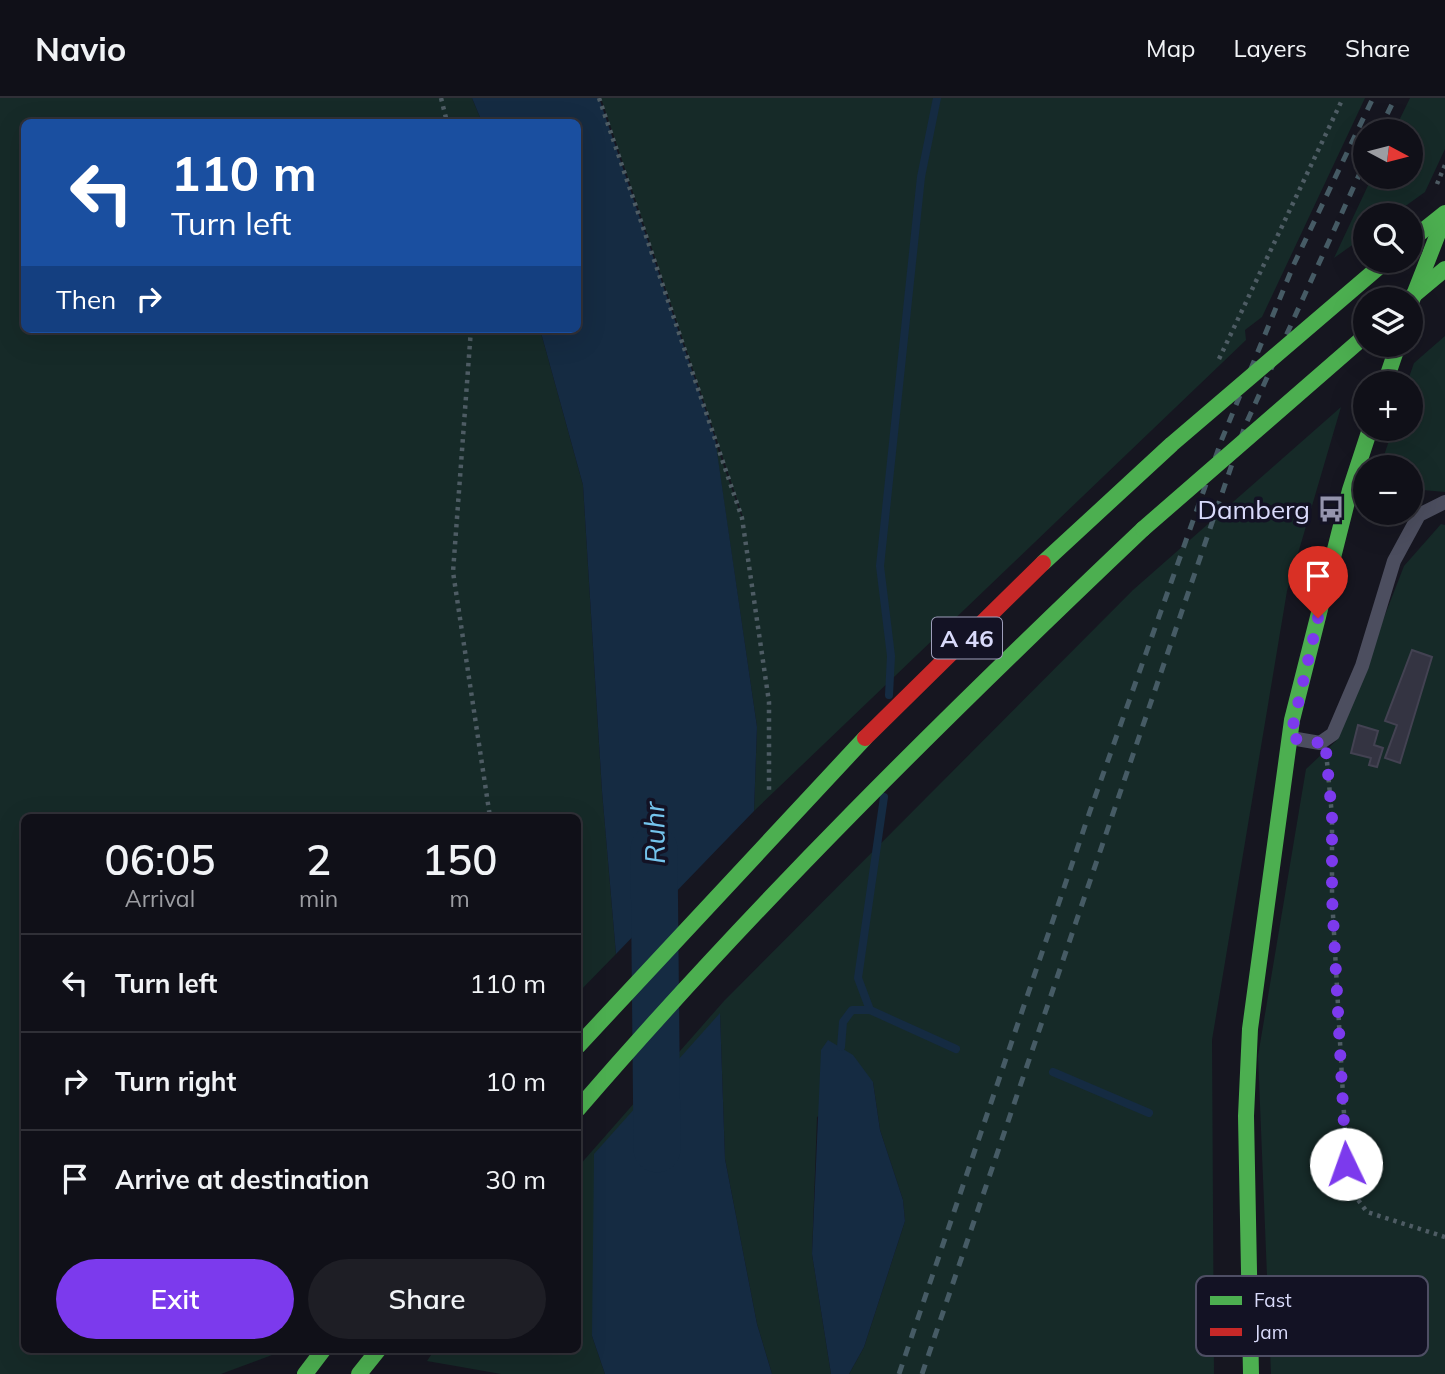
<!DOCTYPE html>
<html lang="en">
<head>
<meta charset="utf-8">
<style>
	:root { --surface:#101018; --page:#1e1e25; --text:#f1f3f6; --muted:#9c9da2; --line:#303037; --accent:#7c3aed }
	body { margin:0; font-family:Mulish,sans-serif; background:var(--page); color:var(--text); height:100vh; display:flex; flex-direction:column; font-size:26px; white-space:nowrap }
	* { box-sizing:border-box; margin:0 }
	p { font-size:23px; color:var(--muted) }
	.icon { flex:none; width:38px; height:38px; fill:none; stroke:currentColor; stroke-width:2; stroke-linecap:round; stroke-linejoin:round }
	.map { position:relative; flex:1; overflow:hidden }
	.side { position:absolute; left:21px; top:716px; width:560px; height:539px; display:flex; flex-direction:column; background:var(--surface); border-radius:10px; box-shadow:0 7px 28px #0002,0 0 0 2px var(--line) }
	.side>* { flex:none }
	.guide { position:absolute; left:21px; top:21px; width:560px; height:214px; border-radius:10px; box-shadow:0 7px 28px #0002,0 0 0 2px var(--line); background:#1a4fa0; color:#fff; overflow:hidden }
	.needle { width:46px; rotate:97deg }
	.buttons { position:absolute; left:1353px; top:21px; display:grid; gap:14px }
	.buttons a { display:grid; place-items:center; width:70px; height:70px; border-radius:50%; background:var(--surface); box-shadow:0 7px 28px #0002,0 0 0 2px var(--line); font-size:35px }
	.pin { position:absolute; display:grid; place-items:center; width:60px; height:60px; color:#fff; margin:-72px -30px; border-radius:50% 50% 50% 0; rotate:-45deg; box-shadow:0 0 7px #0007 }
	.pin .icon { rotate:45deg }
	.me { position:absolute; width:77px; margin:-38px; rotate:357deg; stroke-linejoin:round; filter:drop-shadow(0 0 5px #0008) }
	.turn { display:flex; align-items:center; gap:24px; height:147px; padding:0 35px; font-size:32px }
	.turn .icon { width:91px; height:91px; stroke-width:2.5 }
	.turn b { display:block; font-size:49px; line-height:60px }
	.then { display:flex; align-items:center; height:66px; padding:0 35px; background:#0003; gap:14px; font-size:26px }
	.eta { display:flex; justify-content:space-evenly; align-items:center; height:119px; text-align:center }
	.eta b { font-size:42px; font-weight:600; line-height:49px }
	.primary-button { display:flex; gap:14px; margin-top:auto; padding:14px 35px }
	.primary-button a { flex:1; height:80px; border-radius:42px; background:var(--accent); color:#fff; font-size:28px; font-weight:600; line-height:80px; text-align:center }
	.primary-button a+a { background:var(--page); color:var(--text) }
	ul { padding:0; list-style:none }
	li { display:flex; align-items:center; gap:21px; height:98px; padding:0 35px; border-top:2px solid var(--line) }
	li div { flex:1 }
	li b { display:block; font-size:26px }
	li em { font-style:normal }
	header { display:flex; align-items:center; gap:42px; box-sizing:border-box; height:98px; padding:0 35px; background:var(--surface); border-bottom:2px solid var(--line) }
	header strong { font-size:33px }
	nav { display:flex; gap:38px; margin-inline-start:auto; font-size:24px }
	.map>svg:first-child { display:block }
	.green { fill:#162a28 }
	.water { fill:#152b42 }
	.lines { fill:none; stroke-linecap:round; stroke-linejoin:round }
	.stream { stroke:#152b42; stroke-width:8 }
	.river { stroke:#152b42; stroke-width:47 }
	.building { fill:#343442; stroke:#434252; stroke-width:2 }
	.path { stroke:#4e5c64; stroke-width:4.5; stroke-dasharray:3.5 5; stroke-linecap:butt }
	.lane { stroke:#4c4e5f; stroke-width:14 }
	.fast { stroke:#4caf50; stroke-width:16 }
	.rail { stroke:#465b65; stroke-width:5; stroke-dasharray:10 9; stroke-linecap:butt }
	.fast-bridge { stroke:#4caf50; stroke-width:16 }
	.jam-bridge { stroke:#c62828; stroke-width:16 }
	.route { stroke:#7c3aed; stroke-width:12; stroke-dasharray:0 21.6 }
	.labels { text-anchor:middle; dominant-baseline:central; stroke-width:7; stroke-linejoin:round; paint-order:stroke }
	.shield { fill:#131224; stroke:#9e9eba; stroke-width:2 }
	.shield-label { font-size:24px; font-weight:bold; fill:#d9dafa }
	.poi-label { font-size:26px; fill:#d9dafa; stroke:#131224; text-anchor:end }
	.water-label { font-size:28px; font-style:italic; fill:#74c4ed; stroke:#131224 }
	.key { fill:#131224; stroke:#4e4e64; stroke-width:2 }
	.key-label { font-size:19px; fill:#d9dafa }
</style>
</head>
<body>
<header>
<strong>Navio</strong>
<nav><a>Map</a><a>Layers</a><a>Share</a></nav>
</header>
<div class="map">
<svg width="1445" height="1276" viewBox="0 0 1445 1276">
	<rect width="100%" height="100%" fill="#161620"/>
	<path class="green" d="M0,0H472L482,24H24V231H540L583,387L602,693L616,856L578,895V719H24V1251H288L221,1276H0Z
		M601,0H1365L1262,219L1245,232L1246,242L754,713L757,629L715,343L743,423V419Z
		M1410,0H1445V51L1425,94L1393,117H1365V138L1334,160L1372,79H1410V33H1394Z
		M1445,238V394L1411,391L1410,369H1380L1393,331H1410V285H1407L1414,265Z
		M1341,309L1287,493L1212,942L1214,1276H849L864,1249L905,1123L903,1102L880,1032L873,984L817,1019L812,1156L831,1276H772L757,1226L725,1061L720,916L592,1238L605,1276H501L427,1263L435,1251H578V1069L724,903L1133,492Z
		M1441,426L1445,427V1276H1271L1258,958L1306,671L1336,643L1404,468Z"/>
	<path class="water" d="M472,0H599L715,340L757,629L754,713L616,856L602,693L583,387L540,231H578V24H482Z
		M720,915L725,1061L757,1226L772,1276H605L592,1238L594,1056Z
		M828,942L853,957L873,984L880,1032L903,1102L905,1123L864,1249L849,1276H831L812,1156L821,952Z"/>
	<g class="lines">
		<path class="stream" d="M889,597L891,558L880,468L921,79L937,0
			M870,912L858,880L884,699
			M841,949L843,924L852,912H870L956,951
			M1053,974L1149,1015"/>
		<path class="river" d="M654,751L657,1051"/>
	</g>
	<path class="building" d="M1412,552L1432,559L1400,665L1385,660L1397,627L1385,623Z
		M1358,627L1378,633L1374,647L1383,650L1377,669L1369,667L1371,660L1351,655Z"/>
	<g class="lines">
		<path class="path" d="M441,0L447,24
			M599,0L742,420L769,604V695
			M1437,86L1445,67
			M471,231L453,474L490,719
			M1219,261L1343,0
			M1327,664L1332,718V799L1348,1088L1367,1114L1445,1139"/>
		<path class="lane" d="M1291,640L1320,645L1333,636L1362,568L1394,463L1419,417L1445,404"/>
		<path class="fast" d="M1410,207L1445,118
			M1385,285L1398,247
			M578,1011C755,806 947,617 1143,431
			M305,1276L324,1251
			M359,1276L379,1251
			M1251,1276L1246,1018L1250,931L1292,622L1350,392L1370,331"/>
		<path class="rail" d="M1379,33L1395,0
			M899,1276L1090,713L1222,341L1294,166L1373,0
			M922,1276L1245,328L1365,64"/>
		<path class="fast-bridge" d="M1410,143L1445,115
			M1409,201L1445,171
			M1143,431L1365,238
			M1043,465L1172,346L1386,163
			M578,948L865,640"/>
		<path class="jam-bridge" d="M865,640L1043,465"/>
	</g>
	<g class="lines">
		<path class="route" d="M1318,520L1290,640L1320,645L1325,642L1332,718V799L1346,1066"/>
	</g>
	<defs>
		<g id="bus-bare" transform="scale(2.1)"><path d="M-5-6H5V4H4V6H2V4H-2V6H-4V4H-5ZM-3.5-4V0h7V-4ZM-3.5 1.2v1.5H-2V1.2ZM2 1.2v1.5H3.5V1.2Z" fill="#9595ae" stroke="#131224" stroke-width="2.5" paint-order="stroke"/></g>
	</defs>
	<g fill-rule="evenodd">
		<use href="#bus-bare" x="1331" y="411"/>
	</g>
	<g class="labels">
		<rect class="shield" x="932" y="519.5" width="70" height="41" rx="5"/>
		<g class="shield-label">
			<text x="967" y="540">A 46</text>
		</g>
		<g class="poi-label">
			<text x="1310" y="411">Damberg</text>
		</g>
		<g class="water-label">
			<text transform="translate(654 735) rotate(-91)">Ruhr</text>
		</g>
	</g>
	<rect x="1196" y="1178" width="232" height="80" rx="10" class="key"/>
	<rect x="1210" y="1198" width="32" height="9" fill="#4caf50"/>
	<rect x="1210" y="1230" width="32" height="8" fill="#c62828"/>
	<g class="key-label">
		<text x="1254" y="1209">Fast</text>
		<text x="1254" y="1241">Jam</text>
	</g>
</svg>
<div class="buttons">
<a><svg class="needle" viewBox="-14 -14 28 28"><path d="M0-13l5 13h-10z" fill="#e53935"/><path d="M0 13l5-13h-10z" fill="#9c9da2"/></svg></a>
<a><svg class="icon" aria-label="search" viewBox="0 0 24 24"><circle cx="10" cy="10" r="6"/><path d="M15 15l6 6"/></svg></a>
<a><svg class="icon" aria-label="layers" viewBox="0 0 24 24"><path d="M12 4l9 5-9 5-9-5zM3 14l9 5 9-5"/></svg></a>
<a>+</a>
<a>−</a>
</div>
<div class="pin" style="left:1318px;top:520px;background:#d93025"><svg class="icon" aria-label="arrive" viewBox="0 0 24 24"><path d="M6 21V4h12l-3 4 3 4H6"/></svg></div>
<svg class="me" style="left:1346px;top:1066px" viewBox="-20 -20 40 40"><circle r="19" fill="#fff"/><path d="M0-13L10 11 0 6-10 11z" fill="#7c3aed"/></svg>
<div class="guide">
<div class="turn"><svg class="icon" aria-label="left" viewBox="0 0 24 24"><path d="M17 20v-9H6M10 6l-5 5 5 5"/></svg><div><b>110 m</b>Turn left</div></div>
<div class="then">Then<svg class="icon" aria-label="right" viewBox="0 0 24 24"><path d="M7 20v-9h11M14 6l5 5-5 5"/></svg></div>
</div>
<section class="side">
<div class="eta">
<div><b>06:05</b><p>Arrival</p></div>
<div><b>2</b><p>min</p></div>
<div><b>150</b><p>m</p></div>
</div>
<ul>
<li><svg class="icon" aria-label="left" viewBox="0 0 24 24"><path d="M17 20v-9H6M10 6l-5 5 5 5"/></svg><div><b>Turn left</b></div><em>110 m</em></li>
<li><svg class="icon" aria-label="right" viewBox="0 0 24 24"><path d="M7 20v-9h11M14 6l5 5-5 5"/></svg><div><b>Turn right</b></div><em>10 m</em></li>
<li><svg class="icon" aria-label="arrive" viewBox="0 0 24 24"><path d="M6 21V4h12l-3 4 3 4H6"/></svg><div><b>Arrive at destination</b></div><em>30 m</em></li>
</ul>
<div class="primary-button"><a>Exit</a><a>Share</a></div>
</section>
</div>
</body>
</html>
